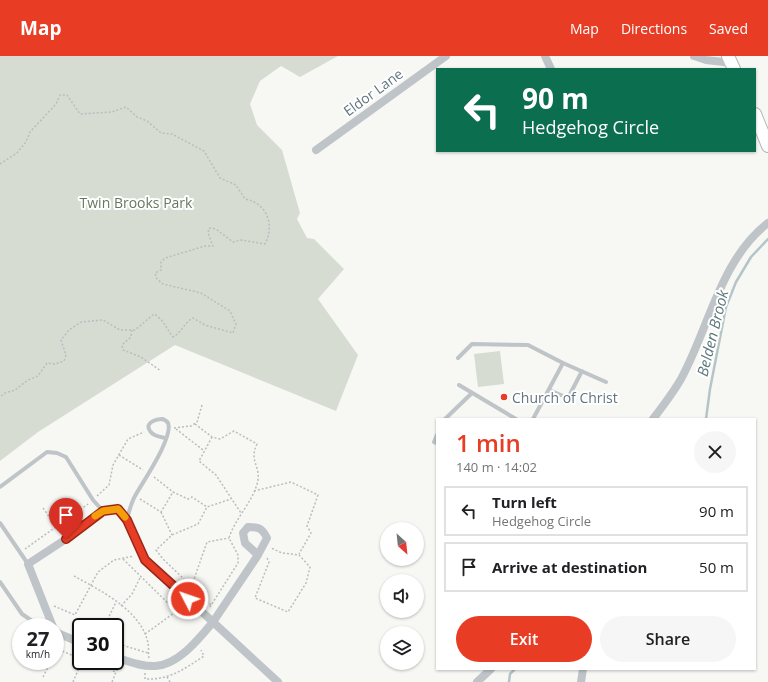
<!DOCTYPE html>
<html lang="en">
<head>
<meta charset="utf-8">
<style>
	:root { --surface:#fff; --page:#f6f6f6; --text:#202124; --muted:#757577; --line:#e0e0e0; --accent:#e83c24 }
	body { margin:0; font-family:"Open Sans",sans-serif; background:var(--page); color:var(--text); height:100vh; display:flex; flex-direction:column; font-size:15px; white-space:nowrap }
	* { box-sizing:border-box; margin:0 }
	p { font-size:13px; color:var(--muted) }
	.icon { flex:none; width:22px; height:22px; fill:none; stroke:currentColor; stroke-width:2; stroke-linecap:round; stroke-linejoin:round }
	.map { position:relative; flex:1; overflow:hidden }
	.panel { position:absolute; left:436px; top:362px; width:320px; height:252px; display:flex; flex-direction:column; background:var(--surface); border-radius:0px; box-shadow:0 1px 3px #0004 }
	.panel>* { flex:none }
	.hud { position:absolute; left:436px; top:12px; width:320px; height:84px; border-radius:0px; box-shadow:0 1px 3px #0004; background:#0b6e4f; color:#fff; overflow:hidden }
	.needle { width:26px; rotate:153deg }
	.controls { position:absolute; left:380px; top:466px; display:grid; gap:8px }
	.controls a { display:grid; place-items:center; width:44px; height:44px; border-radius:50%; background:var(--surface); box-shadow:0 1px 3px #0004; font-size:20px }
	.speed { position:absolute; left:12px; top:562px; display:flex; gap:8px; font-size:20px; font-weight:700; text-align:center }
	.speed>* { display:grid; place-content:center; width:52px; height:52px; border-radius:50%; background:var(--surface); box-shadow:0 1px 3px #0004; line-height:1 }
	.speed small { font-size:10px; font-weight:400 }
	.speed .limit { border:2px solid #111; border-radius:6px; background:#fff; color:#111 }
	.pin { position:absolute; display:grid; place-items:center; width:34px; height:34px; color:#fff; margin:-41px -17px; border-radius:50% 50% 50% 0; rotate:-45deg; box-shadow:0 0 4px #0007 }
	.pin .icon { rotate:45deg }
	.me { position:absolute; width:44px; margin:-22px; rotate:311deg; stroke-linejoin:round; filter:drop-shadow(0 0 3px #0008) }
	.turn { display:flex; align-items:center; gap:14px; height:84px; padding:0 20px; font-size:18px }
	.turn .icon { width:52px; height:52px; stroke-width:2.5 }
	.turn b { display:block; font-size:28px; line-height:34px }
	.round { display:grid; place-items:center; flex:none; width:42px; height:42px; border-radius:21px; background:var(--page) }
	.head { display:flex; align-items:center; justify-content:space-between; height:68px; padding:0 20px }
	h1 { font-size:24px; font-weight:600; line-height:30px; color:var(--accent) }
	.action { display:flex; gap:8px; margin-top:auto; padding:8px 20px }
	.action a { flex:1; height:46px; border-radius:24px; background:var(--accent); color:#fff; font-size:16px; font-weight:600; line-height:46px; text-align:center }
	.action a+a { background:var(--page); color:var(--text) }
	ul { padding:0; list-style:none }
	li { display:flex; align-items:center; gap:12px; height:50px; margin:0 8px 6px; padding:0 12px; border:2px solid var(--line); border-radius:0px }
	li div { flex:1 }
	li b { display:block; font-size:15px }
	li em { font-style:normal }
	header { display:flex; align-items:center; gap:24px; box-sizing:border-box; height:56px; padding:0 20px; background:var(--accent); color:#fff }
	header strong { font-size:19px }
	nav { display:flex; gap:22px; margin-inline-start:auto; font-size:14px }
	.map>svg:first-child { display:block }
	.green { fill:#d7dcd3 }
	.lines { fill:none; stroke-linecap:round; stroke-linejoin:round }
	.stream { stroke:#b5c5c7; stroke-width:2.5 }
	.secondary-casing { stroke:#b0b8bc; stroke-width:14 }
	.path { stroke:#b8bdbf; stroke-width:1.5; stroke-dasharray:2 2; stroke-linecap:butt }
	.service { stroke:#bec4c7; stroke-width:4 }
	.minor { stroke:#bec4c7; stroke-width:8 }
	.secondary { stroke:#fff; stroke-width:12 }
	.route-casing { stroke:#972717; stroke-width:10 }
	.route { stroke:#e83c24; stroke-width:7 }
	.slow { stroke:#f59e0b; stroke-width:7 }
	.poi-dot { fill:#e83c24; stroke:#fff; stroke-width:1.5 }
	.labels { text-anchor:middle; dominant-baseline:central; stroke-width:4; stroke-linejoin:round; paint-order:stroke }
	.street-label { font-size:14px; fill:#617680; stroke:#fff }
	.park-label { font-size:14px; fill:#677860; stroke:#fff }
	.poi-label { font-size:14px; fill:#617680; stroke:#fff; text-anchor:start }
	.water-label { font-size:15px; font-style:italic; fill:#5c767b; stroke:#fff }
</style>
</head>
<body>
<header>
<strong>Map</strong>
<nav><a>Map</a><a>Directions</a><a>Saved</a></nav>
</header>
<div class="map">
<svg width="768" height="626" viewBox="0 0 768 626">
	<rect width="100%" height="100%" fill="#f7f7f4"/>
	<path class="green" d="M0,0H338L300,21L281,10L260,25L250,48L257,69L282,94L300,157L297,163L307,182L314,183L344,213L318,243L358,299L336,355L175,289L38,376L0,405Z
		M500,295L504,328L478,331L474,298Z"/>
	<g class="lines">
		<path class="stream" d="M706,363L710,333L726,251L736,226L751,201L768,183
			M509,626L510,618L515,613"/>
		<g class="secondary-casing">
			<path id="secondary" d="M728,0L734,13
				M755,58L768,90"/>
		</g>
		<path class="path" d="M0,108L17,97L26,86L30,76L56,48L60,39H67L80,58L112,56L126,51L137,61L147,65L161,77L172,78L204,95L220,122L236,129L245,143C267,147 275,169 265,188L241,184L233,186L216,173L209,172L208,177L213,190H205L165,202L161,206V214L155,217L157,223L163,228L201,237L230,255L236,268L233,277L205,269L193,262C184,267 181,277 173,281C165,271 165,265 154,258L135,274H120L103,264L81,266L69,274L61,284L66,299L64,305L55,308L47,307L38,320L28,324L15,334L5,337L0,341
			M132,274L131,281L122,289L123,294L141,301L161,315
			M195,368L212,381L220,383L234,375L257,388C249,404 260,410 258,424C254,445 235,462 229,482L238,499V507L210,551
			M174,372L191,370L197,366L202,349
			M176,373L203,394
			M212,381L199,405L216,419L241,457
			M119,399L143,414
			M154,421L173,436L188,443L192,441L207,451
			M254,435L291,426L318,439L307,470L311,477L299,498
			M97,440L109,429L113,409L128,383L144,376
			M140,443L161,456L173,436
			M43,452L61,477
			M161,456L172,479
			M25,493L88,448
			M267,502L269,506L255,542L288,556L306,527L310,511L299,499L282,497L271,492
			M123,503L176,555
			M74,520C101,535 141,554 148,587C149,591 148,597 149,602
			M189,533L192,529L207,486L229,482
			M211,549L163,503L156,494L172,479L198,468L207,451L231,443
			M54,550L75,559L98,516L114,504L134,500
			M121,550L132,538L140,522
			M104,571L116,546
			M145,578L174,557L183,549
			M115,587L148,597
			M55,592L81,603
			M87,605L111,613L116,617
			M145,617V623C170,624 184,613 204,600L201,594
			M43,621L51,605
			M167,621L170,626
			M73,626L82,605
			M112,626L118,611"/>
		<path class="service" d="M458,302L472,288L528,289L563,307
			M459,329L516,363
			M549,334L568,342L582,315
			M445,363L472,337
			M533,363L563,307L606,326
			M437,379L434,386L437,387
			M0,431L47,396L57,397L66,401L93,444L103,455
			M127,463C129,456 131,447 135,440C142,427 174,381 168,367C167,365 165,364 163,363C157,363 144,366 150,375C153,380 160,381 165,382
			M0,467L28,508
			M0,526L22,558L41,571"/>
		<path class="minor" d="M545,0L551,13
			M694,0L706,4L732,7
			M316,94L446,0
			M653,363C663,350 673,337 681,323C709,272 720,204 768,167
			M258,499L245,487L243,477L248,471C259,471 262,472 267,482L258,499L213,566L278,626
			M53,571L28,508L66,483L103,455L118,453L127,464L145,504L213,566C199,583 178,609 155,610C141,611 128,605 115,601
			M55,576L81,587
			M477,626L491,613
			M581,626L583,613"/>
		<use href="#secondary" class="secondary"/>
	</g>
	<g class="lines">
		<g class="route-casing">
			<path id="route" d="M66,483L103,455L118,453L127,464L145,504L188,543"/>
		</g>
		<use href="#route" class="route"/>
		<path class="slow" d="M95,460L103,455L118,453L125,461"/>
	</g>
	<circle class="poi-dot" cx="504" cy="341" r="4"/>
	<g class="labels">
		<g class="street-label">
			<text transform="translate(373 36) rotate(-36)">Eldor Lane</text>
		</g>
		<g class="park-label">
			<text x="136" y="146">Twin Brooks Park</text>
		</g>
		<g class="poi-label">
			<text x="512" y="341">Church of Christ</text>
		</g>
		<g class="water-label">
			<text transform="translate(712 277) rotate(-76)">Belden Brook</text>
		</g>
	</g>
</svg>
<div class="controls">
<a><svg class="needle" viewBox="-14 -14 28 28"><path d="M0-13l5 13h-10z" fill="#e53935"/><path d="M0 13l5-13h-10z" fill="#757577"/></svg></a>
<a><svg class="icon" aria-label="sound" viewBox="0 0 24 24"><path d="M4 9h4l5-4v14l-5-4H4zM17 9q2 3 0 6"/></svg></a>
<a><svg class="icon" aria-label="layers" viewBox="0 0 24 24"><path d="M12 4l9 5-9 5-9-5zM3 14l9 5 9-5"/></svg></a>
</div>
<div class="speed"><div>27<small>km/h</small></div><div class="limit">30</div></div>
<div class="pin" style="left:66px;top:483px;background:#d93025"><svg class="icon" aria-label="arrive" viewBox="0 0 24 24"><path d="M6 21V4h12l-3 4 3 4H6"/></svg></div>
<svg class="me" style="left:188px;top:543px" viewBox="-20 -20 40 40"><circle r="17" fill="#e83c24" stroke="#fff" stroke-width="3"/><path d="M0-11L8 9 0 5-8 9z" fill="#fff"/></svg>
<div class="hud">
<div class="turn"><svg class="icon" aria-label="left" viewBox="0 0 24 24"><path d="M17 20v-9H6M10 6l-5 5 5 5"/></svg><div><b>90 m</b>Hedgehog Circle</div></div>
</div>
<section class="panel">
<div class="head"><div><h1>1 min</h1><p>140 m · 14:02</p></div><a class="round"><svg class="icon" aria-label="close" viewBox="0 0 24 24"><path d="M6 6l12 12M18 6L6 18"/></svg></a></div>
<ul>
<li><svg class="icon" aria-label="left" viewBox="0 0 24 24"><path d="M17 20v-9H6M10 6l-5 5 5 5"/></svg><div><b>Turn left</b><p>Hedgehog Circle</p></div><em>90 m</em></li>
<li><svg class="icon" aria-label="arrive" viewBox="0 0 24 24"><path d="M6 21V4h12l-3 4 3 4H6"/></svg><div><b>Arrive at destination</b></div><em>50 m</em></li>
</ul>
<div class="action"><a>Exit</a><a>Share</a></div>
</section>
</div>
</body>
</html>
